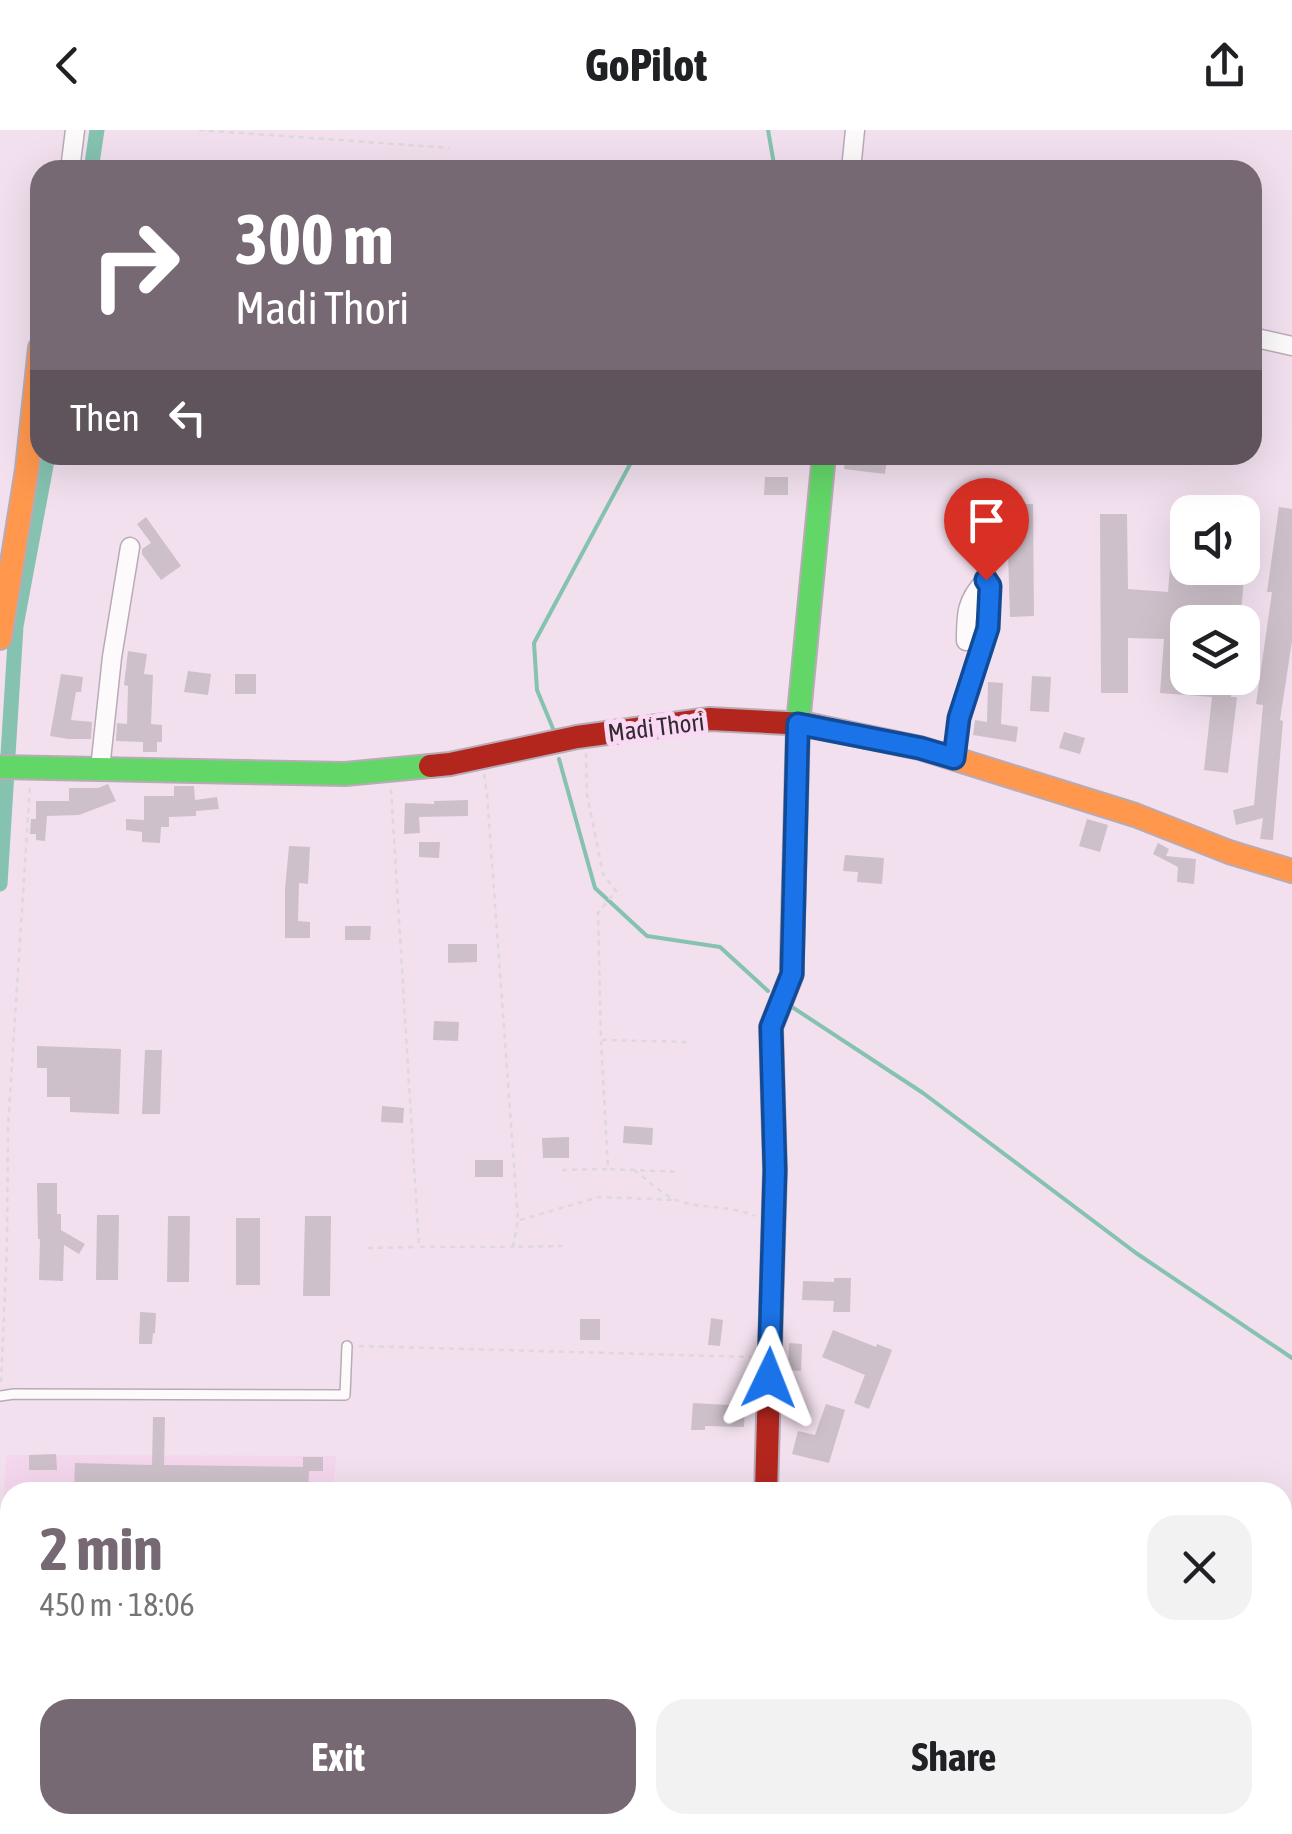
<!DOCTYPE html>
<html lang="en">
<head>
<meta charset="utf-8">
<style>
	:root { --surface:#fff; --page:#f2f2f2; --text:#202124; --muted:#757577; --accent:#776974 }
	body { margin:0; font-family:"Asap Condensed",sans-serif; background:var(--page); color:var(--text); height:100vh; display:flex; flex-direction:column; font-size:38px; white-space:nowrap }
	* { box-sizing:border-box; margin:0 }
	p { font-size:32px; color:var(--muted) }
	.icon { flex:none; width:55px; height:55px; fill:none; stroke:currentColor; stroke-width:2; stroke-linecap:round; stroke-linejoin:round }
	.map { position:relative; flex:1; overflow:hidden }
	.sheet { position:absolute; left:0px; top:1352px; width:1292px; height:352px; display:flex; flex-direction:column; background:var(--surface); border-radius:30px 30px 0 0; box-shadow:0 10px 40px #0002 }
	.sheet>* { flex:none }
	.top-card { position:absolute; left:30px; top:30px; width:1232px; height:305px; border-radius:30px; box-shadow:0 10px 40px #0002; background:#776974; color:#fff; overflow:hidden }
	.tools { position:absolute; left:1170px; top:365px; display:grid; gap:20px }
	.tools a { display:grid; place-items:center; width:90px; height:90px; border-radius:20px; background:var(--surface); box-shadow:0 10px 40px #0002; font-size:50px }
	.pin { position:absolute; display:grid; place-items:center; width:85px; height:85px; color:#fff; margin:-102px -42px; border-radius:50% 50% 50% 0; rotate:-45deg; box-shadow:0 0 10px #0007 }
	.pin .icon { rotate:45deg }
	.me { position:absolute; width:110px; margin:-55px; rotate:2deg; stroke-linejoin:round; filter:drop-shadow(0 0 8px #0008) }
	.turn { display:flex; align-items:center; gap:35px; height:210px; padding:0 40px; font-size:45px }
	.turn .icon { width:130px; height:130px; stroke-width:2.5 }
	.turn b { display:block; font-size:70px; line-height:85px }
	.then { display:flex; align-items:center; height:95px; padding:0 40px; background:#0003; gap:20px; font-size:38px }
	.round { display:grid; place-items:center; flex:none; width:105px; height:105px; border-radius:30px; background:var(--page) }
	.headline { display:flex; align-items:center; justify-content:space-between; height:170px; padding:0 40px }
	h1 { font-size:60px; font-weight:700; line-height:75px; color:var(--accent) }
	.action { display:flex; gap:20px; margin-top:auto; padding:20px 40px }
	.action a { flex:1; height:115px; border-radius:30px; background:var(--accent); color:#fff; font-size:40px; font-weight:700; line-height:115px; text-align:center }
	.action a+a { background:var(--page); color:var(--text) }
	header { display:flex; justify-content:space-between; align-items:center; height:130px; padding:0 40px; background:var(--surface); font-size:45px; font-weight:700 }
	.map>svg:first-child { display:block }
	.built { fill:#f4d7ed }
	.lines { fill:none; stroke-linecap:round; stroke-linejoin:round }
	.stream { stroke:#85c2b0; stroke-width:4 }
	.canal { stroke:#85c2b0; stroke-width:15 }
	.building { fill:#cdc0ca }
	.lane-casing { stroke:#b9abb6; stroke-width:12 }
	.street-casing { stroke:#b9abb6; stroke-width:21 }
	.fast-casing { stroke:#b9abb6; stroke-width:26 }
	.slow-casing { stroke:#b9abb6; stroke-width:26 }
	.jam-casing { stroke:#b9abb6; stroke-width:26 }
	.path { stroke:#ded8dc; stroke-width:2.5; stroke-dasharray:5 5; stroke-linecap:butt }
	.lane { stroke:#fdfafc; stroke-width:9 }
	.street { stroke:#fdfafc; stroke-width:18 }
	.fast { stroke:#63d668; stroke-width:22 }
	.slow { stroke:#ff974d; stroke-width:22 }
	.jam { stroke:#b3261e; stroke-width:22 }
	.route-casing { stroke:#114b97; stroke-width:25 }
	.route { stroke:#1a73e8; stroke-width:18 }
	.labels { text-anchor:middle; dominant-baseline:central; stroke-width:10; stroke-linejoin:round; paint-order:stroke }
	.street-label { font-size:25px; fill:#352932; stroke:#f9d9f3 }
</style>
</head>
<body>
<header><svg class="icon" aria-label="back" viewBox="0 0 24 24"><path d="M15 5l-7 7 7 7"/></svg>GoPilot<svg class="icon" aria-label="share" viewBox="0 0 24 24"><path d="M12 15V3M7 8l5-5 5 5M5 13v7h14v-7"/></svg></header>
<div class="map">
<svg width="1292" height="1704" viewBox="0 0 1292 1704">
	<rect width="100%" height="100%" fill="#f2e0ee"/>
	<path class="built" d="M6,1325L336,1326L333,1362H10V1450H0Z"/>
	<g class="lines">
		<path class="stream" d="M768,0L775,40
			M554,601L537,560L534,513L635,325
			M559,629L595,758L647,806L720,817L768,861
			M789,875L923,963L1136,1123L1292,1228"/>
		<path class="canal" d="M91,40L97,0
			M0,754L16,496L48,325"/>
	</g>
	<path class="building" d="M846,325H881V328L887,329L885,344L844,339Z
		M765,347H788V365H764Z
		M1033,374L1034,486L1010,487L1008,422L974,423L973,410L969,411L968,375Z
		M1279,377L1292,379V511L1280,590L1283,591L1273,710L1260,709L1263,688L1236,695L1233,680L1254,675L1263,575L1256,574L1272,462H1267Z
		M1100,384H1127L1128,459L1168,462L1174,388L1188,389V438H1245L1240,492H1188V548H1233L1231,567H1237L1228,643L1204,640L1212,567L1160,563L1164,509L1128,508V563H1101Z
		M146,387L181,436L161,450L142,424V419L151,413L137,394Z
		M128,521L147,524L144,544L153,545L151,594L162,595V612H157V622H143V612L116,611L117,593L127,594L128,556L124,555Z
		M188,541L211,544L208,565L184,562Z
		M61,544L83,547L81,562H76L71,590L92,592L91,609H68L50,606Z
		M235,544H256V564H235Z
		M1032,546L1051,547L1049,582L1030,581Z
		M988,552L1003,553L1001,594L1018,597L1016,612L973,605L975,590L987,592Z
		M1064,602L1085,608L1080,624L1059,618Z
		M108,654L116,671L79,685L47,686L45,711L36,710V704H30L31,689H36V671H69V658H98Z
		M174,656H194L195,670L217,667L219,679L196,681V686L169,687V697H161L160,713L142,712V702L126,700V689L144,690V666H174Z
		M468,670V686L419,687L420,703L404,704L405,673L434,674V671Z
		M1087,689L1108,695L1100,722L1079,716Z
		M419,712H440L439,728L419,727Z
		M1158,713L1169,719L1166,726L1196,729L1194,754L1177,752L1178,737L1153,724Z
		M289,716L310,717L308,754L299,753L298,791L310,792V808H285V759Z
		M845,725L884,728L882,754L857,752L858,742L843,741Z
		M345,796H371L370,810H345Z
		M448,814H477V832L448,833Z
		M434,891L459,892L458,911L433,910Z
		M37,916L121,919L119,984L70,982V967H47V938H37Z
		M145,920H162L160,984H142Z
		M382,976L404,978L403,993L381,992Z
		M624,996L653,998L652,1015L623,1013Z
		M569,1007V1028H543L542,1008Z
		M475,1030H503V1047H475Z
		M37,1053H57V1084H61V1100L85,1114L79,1124L64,1115L63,1151L39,1150L40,1109H38Z
		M97,1085H119L118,1150H96Z
		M168,1086H190L189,1152H167Z
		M305,1086H331L330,1166H303Z
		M236,1088H260V1155H236Z
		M834,1148H851L850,1182H833L834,1171L802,1170L803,1151L834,1152Z
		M140,1182L156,1183L155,1203H153L152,1214H139Z
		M711,1188L723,1190L720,1216L708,1215Z
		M580,1189H600V1210H580Z
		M833,1200L876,1217L877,1214L892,1220L869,1279L854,1273L865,1245L822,1227Z
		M789,1213L802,1214L801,1241L788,1240Z
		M693,1273L745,1276L744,1297L705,1296V1300H691Z
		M826,1274L845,1280L829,1333L792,1324L798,1301L815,1305Z
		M153,1287H165L164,1335L303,1337V1327H323V1341H309L308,1362H74L75,1333L152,1335Z
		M56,1324L57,1340H29V1325Z"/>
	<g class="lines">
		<g class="lane-casing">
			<path id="lane" d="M0,1266L14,1264L345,1265L347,1216"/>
		</g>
		<g class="street-casing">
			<path id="street" d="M70,40L75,0
				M851,40L855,0
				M1252,207L1292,216
				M954,628L959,588L988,498L990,455L986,450C966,470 966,484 966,511
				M100,639L112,527L130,417"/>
		</g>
		<g class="fast-casing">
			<path id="fast" d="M0,637L345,644L430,636
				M792,830L798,594L824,325"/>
		</g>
		<g class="slow-casing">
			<path id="slow" d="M0,508L27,339L40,218
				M867,607L920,618L1135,685L1229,722L1292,741"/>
		</g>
		<g class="jam-casing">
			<path id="jam" d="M430,636L450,634L577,607L710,589L806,594L867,607
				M766,1362L775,1040L771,897L792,844V830
				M756,1704L757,1695"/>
		</g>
		<path class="path" d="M199,0L450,18
			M586,623L587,664L603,744L616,761L598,783L601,910L691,912
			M484,644L487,664L518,1090L513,1117L562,1116
			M391,659L419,1117H513
			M610,1039L680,1042
			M562,1040L608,1039L601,911
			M634,1040C647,1049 660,1063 674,1069C699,1080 728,1074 755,1086
			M520,1090L599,1067L675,1070
			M368,1118L418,1117
			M359,1216L751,1227
			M1,1252L7,1116L8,996L30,656"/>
		<use href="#lane" class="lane"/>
		<use href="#street" class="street"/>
		<use href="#fast" class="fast"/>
		<use href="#slow" class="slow"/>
		<use href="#jam" class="jam"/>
	</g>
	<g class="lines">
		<g class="route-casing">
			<path id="route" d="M769,1248L775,1040L771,897L792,844L798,594L920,618L954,628L959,588L988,498L990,456L986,450"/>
		</g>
		<use href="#route" class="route"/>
	</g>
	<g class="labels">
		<g class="street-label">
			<text transform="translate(656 597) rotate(-7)">Madi Thori</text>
		</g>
	</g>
</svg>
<div class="tools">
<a><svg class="icon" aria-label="sound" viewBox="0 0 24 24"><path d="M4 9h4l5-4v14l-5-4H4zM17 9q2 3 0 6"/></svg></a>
<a><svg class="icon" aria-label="layers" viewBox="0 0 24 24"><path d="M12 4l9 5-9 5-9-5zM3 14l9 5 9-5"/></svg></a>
</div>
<div class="pin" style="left:986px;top:450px;background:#d93025"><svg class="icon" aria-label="arrive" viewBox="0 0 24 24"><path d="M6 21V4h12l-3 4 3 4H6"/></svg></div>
<svg class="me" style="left:769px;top:1248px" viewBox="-20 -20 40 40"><path d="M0-17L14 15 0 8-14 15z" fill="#1a73e8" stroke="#fff" stroke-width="4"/></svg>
<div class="top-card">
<div class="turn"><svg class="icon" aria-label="right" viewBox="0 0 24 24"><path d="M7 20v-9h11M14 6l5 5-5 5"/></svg><div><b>300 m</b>Madi Thori</div></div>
<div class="then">Then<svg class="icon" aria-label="left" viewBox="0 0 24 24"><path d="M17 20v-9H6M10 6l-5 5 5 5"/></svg></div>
</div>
<section class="sheet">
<div class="headline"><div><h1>2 min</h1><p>450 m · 18:06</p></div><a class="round"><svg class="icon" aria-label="close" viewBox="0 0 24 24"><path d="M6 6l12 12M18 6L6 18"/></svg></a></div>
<div class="action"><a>Exit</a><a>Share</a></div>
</section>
</div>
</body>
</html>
